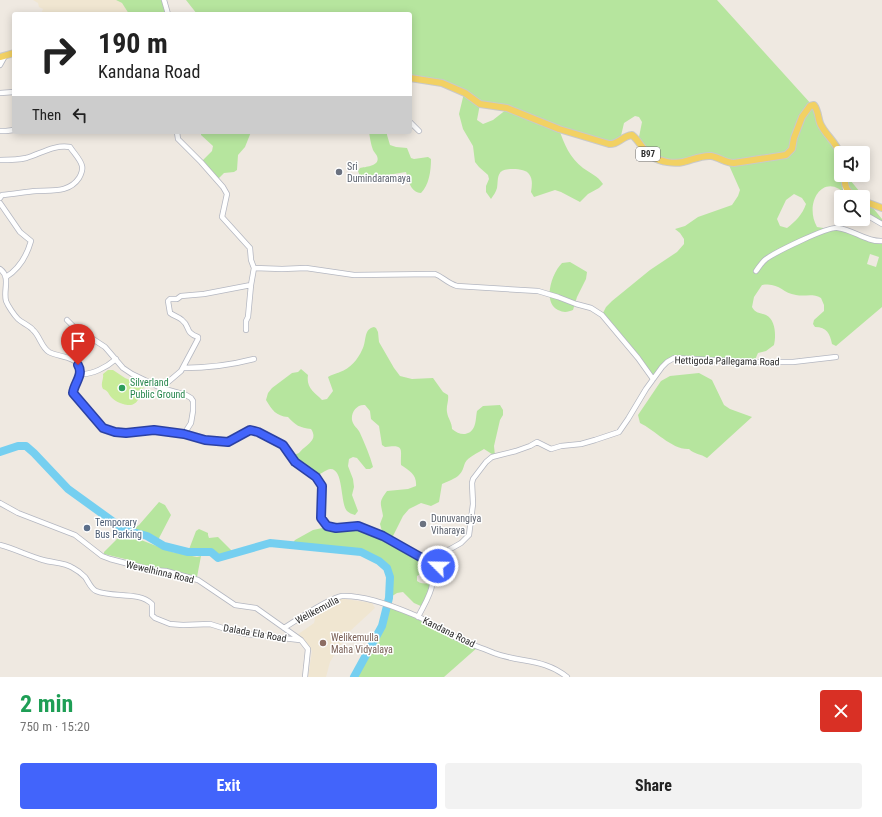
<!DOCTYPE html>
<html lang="en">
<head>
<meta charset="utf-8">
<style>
	:root { --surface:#fff; --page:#f2f2f2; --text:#222; --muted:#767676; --accent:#4264fb }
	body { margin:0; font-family:"Roboto Condensed",sans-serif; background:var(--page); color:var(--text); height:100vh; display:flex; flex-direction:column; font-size:15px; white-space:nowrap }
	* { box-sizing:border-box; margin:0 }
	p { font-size:13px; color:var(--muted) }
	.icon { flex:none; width:22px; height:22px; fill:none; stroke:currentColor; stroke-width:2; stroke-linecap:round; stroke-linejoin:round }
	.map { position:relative; height:677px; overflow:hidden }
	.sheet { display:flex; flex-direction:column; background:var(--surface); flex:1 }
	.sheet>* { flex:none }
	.top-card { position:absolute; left:12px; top:12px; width:400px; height:122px; border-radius:4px; box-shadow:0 2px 10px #0003; background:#fff; color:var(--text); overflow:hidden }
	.buttons { position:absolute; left:834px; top:146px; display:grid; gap:8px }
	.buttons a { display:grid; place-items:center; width:36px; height:36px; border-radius:4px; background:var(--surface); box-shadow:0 2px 10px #0003; font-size:20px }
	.pin { position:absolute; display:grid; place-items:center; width:34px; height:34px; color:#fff; margin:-41px -17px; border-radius:50% 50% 50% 0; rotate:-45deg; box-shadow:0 0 4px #0007 }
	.pin .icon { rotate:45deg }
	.me { position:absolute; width:44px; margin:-22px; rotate:293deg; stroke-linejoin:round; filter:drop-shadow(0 0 3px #0008) }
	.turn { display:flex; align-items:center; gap:14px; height:84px; padding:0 20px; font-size:18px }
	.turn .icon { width:52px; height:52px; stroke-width:2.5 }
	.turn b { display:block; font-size:28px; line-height:34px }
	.then { display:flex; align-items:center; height:38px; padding:0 20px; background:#0003; gap:8px; font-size:15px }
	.round { display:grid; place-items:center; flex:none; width:42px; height:42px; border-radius:4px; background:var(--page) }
	.headline { display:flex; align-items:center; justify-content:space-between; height:68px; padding:0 20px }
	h1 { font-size:24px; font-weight:700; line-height:30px; color:#1e9e55 }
	.button { display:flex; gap:8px; margin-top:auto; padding:8px 20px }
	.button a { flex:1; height:46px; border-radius:4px; background:var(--accent); color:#fff; font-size:16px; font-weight:700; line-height:46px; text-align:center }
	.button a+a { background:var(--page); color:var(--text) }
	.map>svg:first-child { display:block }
	.education { fill:#f0e6d1 }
	.green { fill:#b6e59e; fill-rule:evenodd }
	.pitch { fill:#c9ec9a }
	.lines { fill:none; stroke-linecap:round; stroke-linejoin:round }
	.river { stroke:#75cff0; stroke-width:8 }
	.minor-casing { stroke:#b4b7c1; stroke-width:6 }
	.major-casing { stroke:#c9c9c9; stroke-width:8 }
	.minor { stroke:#fff; stroke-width:4.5 }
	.major { stroke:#f2d163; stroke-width:6 }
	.route-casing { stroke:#2b41a3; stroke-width:10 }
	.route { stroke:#4264fb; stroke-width:7 }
	.worship-dot { fill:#6b7280; stroke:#fff; stroke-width:1.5 }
	.leisure-dot { fill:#2e9e5b; stroke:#fff; stroke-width:1.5 }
	.service-dot { fill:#5c6f8a; stroke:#fff; stroke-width:1.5 }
	.education-dot { fill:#8d6e63; stroke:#fff; stroke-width:1.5 }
	.labels { text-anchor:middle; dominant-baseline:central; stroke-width:3; stroke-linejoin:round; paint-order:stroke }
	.shield { fill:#fff; stroke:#6d6d6d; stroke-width:1 }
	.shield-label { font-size:9px; font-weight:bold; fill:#2e2e2e }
	.worship-label { font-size:10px; fill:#5b616d; stroke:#fff; text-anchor:start }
	.street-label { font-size:10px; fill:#2e2e2e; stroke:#fff }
	.leisure-label { font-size:10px; fill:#27864d; stroke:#fff; text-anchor:start }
	.service-label { font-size:10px; fill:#4e5e75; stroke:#fff; text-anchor:start }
	.education-label { font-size:10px; fill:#785e54; stroke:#fff; text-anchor:start }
</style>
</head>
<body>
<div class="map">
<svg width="882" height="677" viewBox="0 0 882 677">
	<rect width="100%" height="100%" fill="#efe9e1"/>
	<path class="education" d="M33,0H116L122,3L129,14H41L43,9L39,7L38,3Z
		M339,598L372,603L375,608L348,633L330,662L326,677H308L312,651L297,635L314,623L315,619L312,613L314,612Z"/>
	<path class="green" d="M116,0H164L168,14H129L122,3Z
		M186,0H717L812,105L820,122L841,156V175H846L882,219V224L863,213V197H848C825,169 803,202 817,227L830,229L834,228L882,241V307L836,346L832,344C830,334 827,327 815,327L813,324L814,320L824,311V305L821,298C812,293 805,297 796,295C782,293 779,282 762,285L754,297L752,307C755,313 760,313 766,315C776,320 776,336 774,345L766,351L758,353L754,362L674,358L653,379L602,315L606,307L612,301L650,270L677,252L684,244V239L680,233L675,229L685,226L698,217L732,205L738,196L740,190L728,163L717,157L682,162L654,158L638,142L642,122L639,117L635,116L624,123L620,140L616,143L559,129C564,144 570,158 583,168C590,173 598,176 603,184L599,188L588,194L580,202L561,192L555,190L534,197L531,192C532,186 533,179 529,174C526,168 503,167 500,173C497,177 498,183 497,188C496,192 493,196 491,199L486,192V186L489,179L488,175L479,167L475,162L473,146L463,129L459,114L464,93L442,83L410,79V14H197ZM480,104L507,109L493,120L483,124L477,120ZM794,194L802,198L806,204C802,215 796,221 787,228L780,226L777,219L786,200ZM870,254L879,257L876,267L867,264Z
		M201,132H251L245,147L238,155L237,170L234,172L224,173L217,180L201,162L212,151L213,146L201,135Z
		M369,132H387V135L390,145L396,147L407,148L411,158L414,159L428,157L431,159C431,171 429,185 421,193C410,192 409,181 406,172L369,178L360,176L358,171L360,168C366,167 381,166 377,156C376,154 374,152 373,150C371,145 370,138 369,132Z
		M570,262L587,272L586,279L577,297L573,310C568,312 564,313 558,310C542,302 552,273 562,263Z
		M374,327L376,328L378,332L379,342L394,368L400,376L412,379L433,378L443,392L448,395C449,401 446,406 447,412C448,419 452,422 452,429C459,435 469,437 474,427C476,423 476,416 477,411L483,406L500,405L503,410V415L500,420L494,446L495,456L484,449C478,453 468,457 465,463C463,468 463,471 459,475C455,479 448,481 442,484L439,502L431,506L421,503L409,509L403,516L391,540L426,562L422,573L417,576V581C422,585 427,583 433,584L423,607L414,603L403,592L397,593L389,598C390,588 391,579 387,570C378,548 333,550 313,548C306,548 299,546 291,545L295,540L313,530L327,527L358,526L383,535L380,524L383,516C381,503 378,503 387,491L408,489L416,486C417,475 410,471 401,465C400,450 406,444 385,447L382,445L379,426L371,419L370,411L365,405C357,404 351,412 352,420C353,426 358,428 360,433C365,444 370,456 373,467L370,469H366L357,458L353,457L349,459L348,466L353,479L354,487L352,495L358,511L355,515C352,514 349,513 347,511C340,503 344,468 330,469C325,470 319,475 316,477L290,456C293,455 297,454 299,453C301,451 302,449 304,448C311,442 317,438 311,429C300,428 295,425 288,417C276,416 272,410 266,400L268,393L272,388L292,373L298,372L301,369L308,375C306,388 314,392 322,400L327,399L333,391L328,377C333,374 335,374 340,372C350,369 358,359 362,350C367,342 363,329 374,327Z
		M699,373L712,380L724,405L730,409L752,417L707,458C701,454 694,454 689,449C672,450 655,430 640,423L638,415L661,381L670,376Z
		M159,502L165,505L171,515L157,542L147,536L130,531L139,525Z
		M199,529L208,533V535L209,538L218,537L235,554L218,558L211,552H188L196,531Z
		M123,533L172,552L197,557L201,556L197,577L160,568L146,567L125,559L104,554V552Z
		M387,605L412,614L478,647L444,677H354L382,626Z"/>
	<path class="pitch" d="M108,370H113L125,378L144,386C140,396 138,409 123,404C119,403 115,401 112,398C108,394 109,391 103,389C100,383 104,380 103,374Z"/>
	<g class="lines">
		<path class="river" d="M0,452L18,446H26L34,453L68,489L122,528L130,531L147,536L164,546L188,552H211L218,558L270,543L361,552L379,561L387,568L390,577L389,598L382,626L354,677"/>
		<g class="minor-casing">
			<path id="minor" d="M164,0L168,14
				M0,65L5,56
				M0,93L14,92
				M410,122L419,131
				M0,131H6L14,130
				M177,132L178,139L201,162L223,187L227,194L222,217L250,248L251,260L254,268L251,285L248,317L246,321V330
				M0,160C8,160 18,160 26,158C40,154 55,144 70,147C73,152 81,160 82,166C83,169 81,175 79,178C69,193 52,190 36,191C25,192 13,194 2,195L0,198
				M845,188L848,197
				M0,203L20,232L31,241C27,255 19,269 6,277
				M863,213L882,224
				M254,268L282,269L306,268L354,275L435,274C443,277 447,283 457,286L538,291L558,297L576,304L591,308L602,315L638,358L653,379
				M0,269C11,277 3,290 6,301C8,306 14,315 18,319C22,323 29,325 33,330C40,336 41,347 49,352C58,357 75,356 80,367C83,376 74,385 73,393L103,428L115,431L126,433L154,430L184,434L205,440L228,442L251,429L259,432L283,445L295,462L316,477L322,485L321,518L327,527L336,528L358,526L383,536L422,558C442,580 429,595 418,617
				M756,271C759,267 762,262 766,259C776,252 828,226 838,228C854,230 866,242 882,241
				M67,320L73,326L105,347L123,368L132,374L161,388L186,395L191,398L193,401V411L191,423L184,434
				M183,368C208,368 231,365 254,359
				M80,374C92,375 107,367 116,359
				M161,388L181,371L198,339V337C184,332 191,327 182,320C179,317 174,316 170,313L168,301L170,299H177L181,296L204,294L251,285
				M0,503L18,513L75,535L102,556L110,559L152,570L166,571L198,580L235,605L256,608L301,640L308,649L305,677
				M0,545C15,549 29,556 43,560C53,563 64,562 73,568C77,570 82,574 85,577C88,581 91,589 96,591C113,598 139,591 152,604V615L155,618L170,624L183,625L210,624L229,630L247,634L300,640
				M430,570L441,564L445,552L461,543L469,535L473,504L472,483L473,479L486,462L492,457L516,451L530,446L537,442L551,449L561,446L581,444L595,440L619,432L628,419L646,389L662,367L667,362L674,358L754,362H793L836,357
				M284,628C295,621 331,597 342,596C363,595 393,606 412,614C428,620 442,631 457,638C469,644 482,648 494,653C520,663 544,658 567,677"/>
		</g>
		<g class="major-casing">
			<path id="major" d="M0,57L14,53
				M410,78L442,83L465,93L480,104L507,108L559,129L609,144C618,145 622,136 632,135C640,141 642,151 653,157C661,162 674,164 683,162C692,160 702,155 711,156C719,157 725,163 734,163L786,155L792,149L794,138L802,117L810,106L814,105C818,110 818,117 820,123C825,135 836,141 841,156
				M845,175C844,186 846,191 855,197
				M863,201L882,208"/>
		</g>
		<use href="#minor" class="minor"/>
		<use href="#major" class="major"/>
	</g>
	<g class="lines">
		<g class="route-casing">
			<path id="route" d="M78,365C84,375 74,383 73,393L103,428L115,432L126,433L154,430L184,434L205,440L228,442L250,430L258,432L283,445L295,462L316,477L322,486L321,518L327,526L336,528L358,526L383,536L422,558L426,562L430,570L438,566"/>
		</g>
		<use href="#route" class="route"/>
	</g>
	<g class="worship-dot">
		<circle cx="339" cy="172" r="4"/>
		<circle cx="423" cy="524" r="4"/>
	</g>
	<circle class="leisure-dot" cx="122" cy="388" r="4"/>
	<circle class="service-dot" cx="87" cy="528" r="4"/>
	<circle class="education-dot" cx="323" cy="643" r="4"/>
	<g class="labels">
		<rect class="shield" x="636" y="147" width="24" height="14" rx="3"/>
		<g class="shield-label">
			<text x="648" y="154">B97</text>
		</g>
		<g class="worship-label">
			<text x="347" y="166">Sri<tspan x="347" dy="12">Dumindaramaya</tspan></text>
			<text x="431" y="518">Dunuvangiya<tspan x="431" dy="12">Viharaya</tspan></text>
		</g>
		<g class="street-label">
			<text transform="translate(727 361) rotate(1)">Hettigoda Pallegama Road</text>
			<text transform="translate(160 572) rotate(13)">Wewelhinna Road</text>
			<text transform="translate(317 610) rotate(-28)">Welikemulla</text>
			<text transform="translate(449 632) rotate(26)">Kandana Road</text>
			<text transform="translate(255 633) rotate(10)">Dalada Ela Road</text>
		</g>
		<g class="leisure-label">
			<text x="130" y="382">Silverland<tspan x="130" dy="12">Public Ground</tspan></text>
		</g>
		<g class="service-label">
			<text x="95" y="522">Temporary<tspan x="95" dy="12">Bus Parking</tspan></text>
		</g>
		<g class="education-label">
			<text x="331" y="637">Welikemulla<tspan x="331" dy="12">Maha Vidyalaya</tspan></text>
		</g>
	</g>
</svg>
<div class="buttons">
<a><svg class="icon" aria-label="sound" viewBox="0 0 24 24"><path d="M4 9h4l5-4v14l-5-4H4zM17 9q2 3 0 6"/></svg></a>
<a><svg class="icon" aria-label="search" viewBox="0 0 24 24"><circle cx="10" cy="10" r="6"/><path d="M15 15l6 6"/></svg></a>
</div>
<div class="pin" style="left:78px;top:365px;background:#d93025"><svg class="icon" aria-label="arrive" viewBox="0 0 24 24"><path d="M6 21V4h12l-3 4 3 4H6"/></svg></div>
<svg class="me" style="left:438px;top:566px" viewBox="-20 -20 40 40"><circle r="17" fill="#4264fb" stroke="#fff" stroke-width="3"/><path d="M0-11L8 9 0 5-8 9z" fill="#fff"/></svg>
<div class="top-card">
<div class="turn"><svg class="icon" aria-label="right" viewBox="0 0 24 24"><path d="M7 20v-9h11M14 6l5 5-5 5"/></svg><div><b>190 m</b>Kandana Road</div></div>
<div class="then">Then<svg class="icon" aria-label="left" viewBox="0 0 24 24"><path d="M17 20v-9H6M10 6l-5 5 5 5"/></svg></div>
</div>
</div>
<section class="sheet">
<div class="headline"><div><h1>2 min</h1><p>750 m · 15:20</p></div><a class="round" style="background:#d93025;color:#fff"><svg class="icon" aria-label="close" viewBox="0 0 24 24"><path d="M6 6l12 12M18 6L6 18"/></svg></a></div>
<div class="button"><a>Exit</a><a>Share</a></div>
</section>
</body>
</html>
